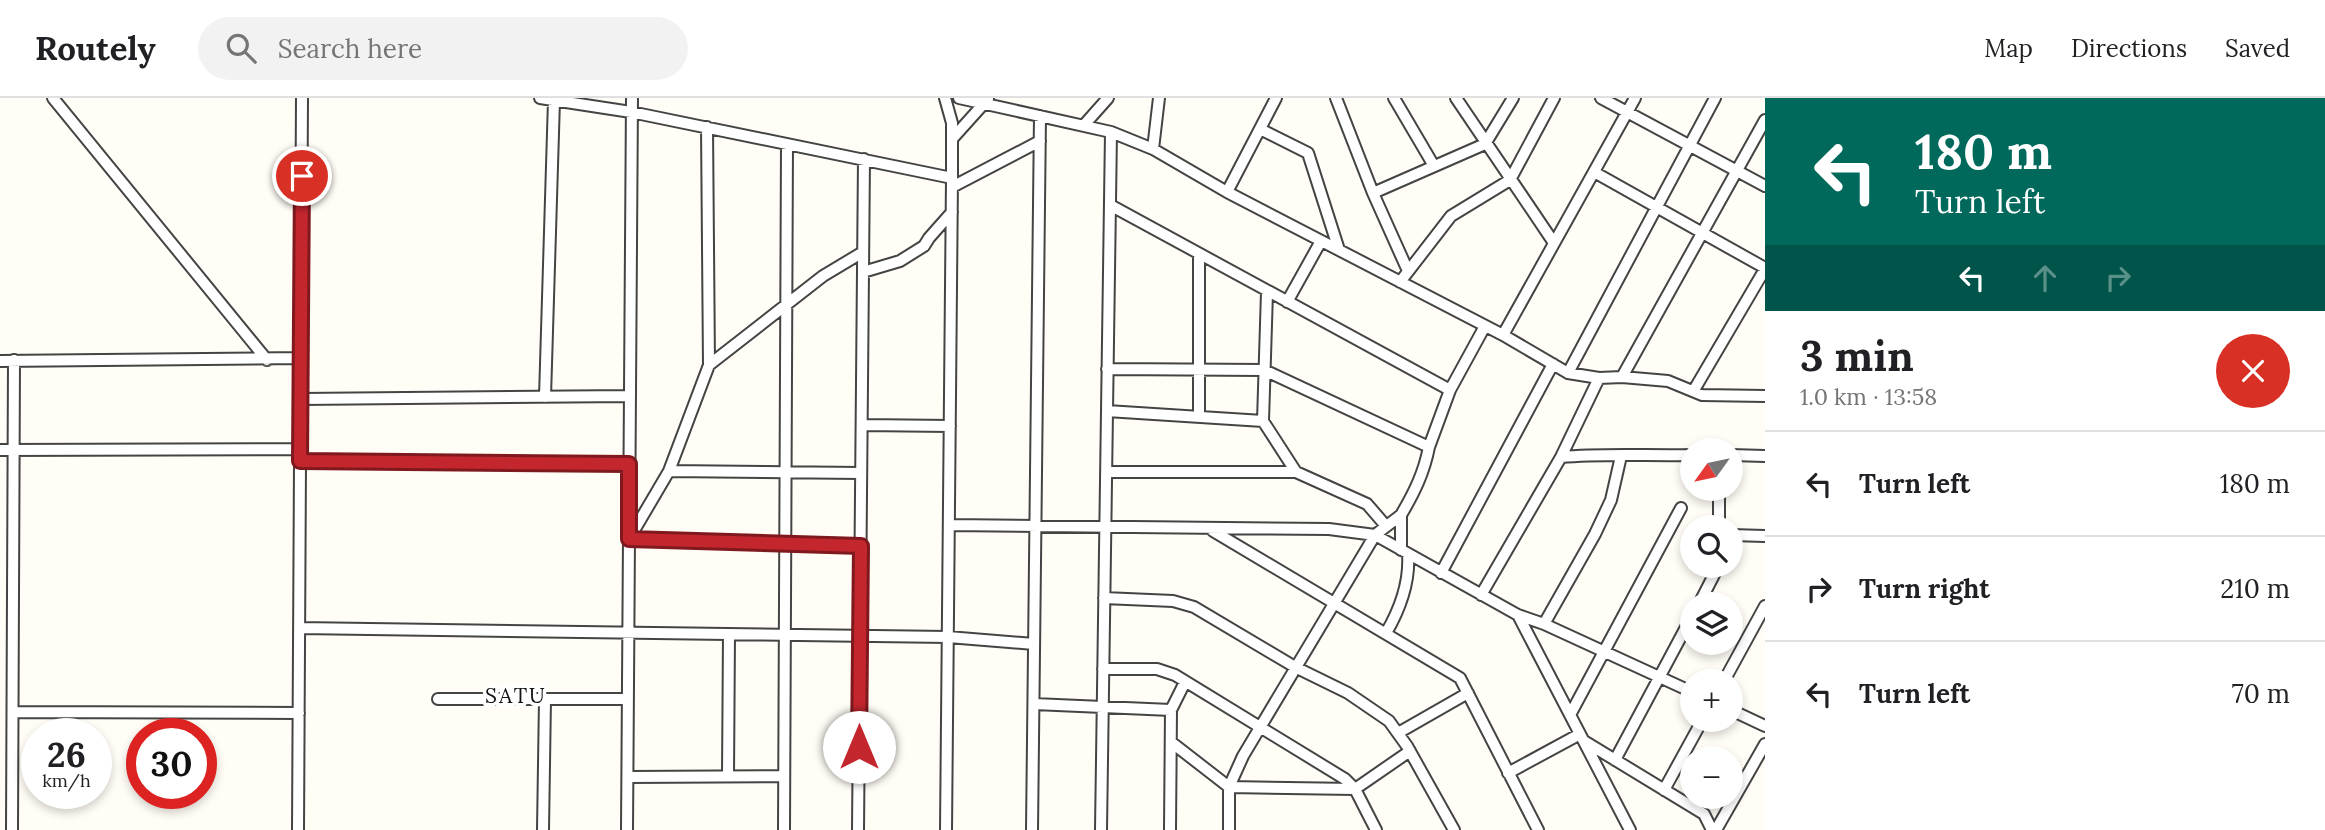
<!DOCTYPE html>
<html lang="en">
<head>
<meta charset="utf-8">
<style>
	:root { --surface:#fff; --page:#f2f2f2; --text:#202124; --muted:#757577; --line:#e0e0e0 }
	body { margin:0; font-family:Lora,serif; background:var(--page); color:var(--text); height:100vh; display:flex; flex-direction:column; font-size:26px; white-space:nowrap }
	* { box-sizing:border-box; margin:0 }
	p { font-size:23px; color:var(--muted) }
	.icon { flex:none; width:38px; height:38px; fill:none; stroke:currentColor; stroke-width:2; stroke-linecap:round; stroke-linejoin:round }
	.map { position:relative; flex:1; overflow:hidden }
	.details { display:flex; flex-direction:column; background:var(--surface); width:560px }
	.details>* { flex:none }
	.banner { background:#00695c; color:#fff; overflow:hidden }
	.needle { width:46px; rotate:237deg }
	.controls { position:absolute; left:1680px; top:340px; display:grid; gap:14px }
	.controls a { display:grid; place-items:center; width:63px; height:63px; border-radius:50%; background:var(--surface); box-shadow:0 4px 10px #0003; font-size:35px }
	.speed { position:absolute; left:21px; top:620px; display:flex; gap:14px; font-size:35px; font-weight:700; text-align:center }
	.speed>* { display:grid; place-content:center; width:91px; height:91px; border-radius:50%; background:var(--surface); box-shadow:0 4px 10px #0003; line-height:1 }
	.speed small { font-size:18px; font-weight:400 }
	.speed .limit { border:10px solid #d22; background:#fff; color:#111 }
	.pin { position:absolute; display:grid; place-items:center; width:60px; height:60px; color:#fff; margin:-30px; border:4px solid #fff; border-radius:50%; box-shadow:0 2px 7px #0007 }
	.me { position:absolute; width:77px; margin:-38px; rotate:0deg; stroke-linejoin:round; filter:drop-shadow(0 0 5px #0008) }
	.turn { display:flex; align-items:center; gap:24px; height:147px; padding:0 35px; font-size:32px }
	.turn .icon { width:91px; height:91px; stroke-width:2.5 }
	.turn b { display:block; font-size:49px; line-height:60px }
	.lanes { display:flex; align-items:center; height:66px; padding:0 35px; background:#0003; justify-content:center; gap:35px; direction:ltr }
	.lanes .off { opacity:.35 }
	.round { display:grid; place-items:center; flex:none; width:74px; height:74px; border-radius:37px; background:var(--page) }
	.head { display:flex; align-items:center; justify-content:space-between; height:119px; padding:0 35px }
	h1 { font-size:42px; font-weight:800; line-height:52px }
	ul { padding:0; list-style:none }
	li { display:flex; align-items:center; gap:21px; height:105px; padding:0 35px; border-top:2px solid var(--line) }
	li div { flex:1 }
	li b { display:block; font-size:26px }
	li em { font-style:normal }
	header { display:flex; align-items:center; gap:42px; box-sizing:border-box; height:98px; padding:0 35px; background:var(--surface); border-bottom:2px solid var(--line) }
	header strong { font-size:33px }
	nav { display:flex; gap:38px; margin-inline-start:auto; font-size:24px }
	.search { width:490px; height:63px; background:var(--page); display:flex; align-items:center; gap:18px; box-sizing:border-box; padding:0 24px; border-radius:38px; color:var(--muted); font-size:26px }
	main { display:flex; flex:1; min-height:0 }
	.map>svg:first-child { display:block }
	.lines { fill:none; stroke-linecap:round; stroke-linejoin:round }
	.minor-casing { stroke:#444; stroke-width:14 }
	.minor { stroke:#fff; stroke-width:10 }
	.route-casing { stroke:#7f191e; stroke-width:18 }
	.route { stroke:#c4262e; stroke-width:12 }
	.labels { text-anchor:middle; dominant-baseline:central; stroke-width:7; stroke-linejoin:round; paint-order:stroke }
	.neighbourhood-label { font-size:21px; letter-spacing:2px; fill:#111; stroke:#fff }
</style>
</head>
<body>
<header>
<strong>Routely</strong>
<div class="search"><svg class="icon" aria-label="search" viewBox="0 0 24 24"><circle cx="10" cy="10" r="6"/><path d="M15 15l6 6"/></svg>Search here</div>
<nav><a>Map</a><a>Directions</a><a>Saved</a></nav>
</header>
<main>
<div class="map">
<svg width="1765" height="732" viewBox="0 0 1765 732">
	<rect width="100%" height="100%" fill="#fffdf5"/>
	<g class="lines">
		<g class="minor-casing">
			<path id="minor" d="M53,0L267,262
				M540,0L631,14L952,80
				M945,0L952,25V80L946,732
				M959,0L1111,34L1153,51L1227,94L1503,237L1568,275L1599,280L1561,359L1481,497
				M1336,0L1373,95L1408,173
				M1394,0L1434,68
				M1456,0L1554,145
				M1601,0L1765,88
				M1084,27L1108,0
				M707,29L709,267
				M1260,31L1308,55L1339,152
				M952,41L988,1
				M1153,51L1159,0
				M1594,74L1765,170
				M952,89L1040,43
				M1227,94L1276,0
				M1373,95L1485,46L1513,0
				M1110,107L1450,292
				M1199,157V319
				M863,174L900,163L924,148L929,140L952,114
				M1400,184L1451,118L1510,82L1554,0
				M1267,194L1263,323L1296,374L1367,406L1386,428
				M1287,204L1321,143
				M1503,237L1635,0
				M0,263L301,260
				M1107,271L1264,272L1429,349C1424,375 1414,395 1401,417
				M1568,275L1715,0
				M1622,279L1668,283L1702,297L1765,298
				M1599,280L1622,279L1765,22
				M1694,292L1765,171
				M545,299L554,2
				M301,301L630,298
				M1107,313L1263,323
				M862,327L950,328
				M1429,349L1450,292L1485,228
				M0,352L300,351
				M1731,357L1765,358
				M1561,359C1605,355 1648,358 1692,357
				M300,363L629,366
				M669,373L861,375
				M1106,374H1296
				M949,427L1329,431L1375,437L1518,517L1544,526L1692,594
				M1719,429V390
				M1213,433L1460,580L1538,732
				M1731,437L1765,438
				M861,448L629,441L669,373L709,267L823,178L863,154
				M1441,475L1553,266
				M1104,500L1173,503L1194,509L1295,569L1348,595L1389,623L1407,648L1454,732
				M1699,506L1719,467
				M1518,517L1630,732
				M1544,526L1595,436L1611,402L1621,358
				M299,530L948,539L1034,546
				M1386,535C1400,511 1410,484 1408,456
				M1103,571H1157L1175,577L1345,681L1355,691L1376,732
				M1724,583L1765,508
				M438,601H628
				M1034,606L1171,612
				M1731,612L1765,628
				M13,614L299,615
				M1570,617L1681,410
				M1398,635L1468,595
				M1584,643L1704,716L1712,732
				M1171,644L1229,689L1355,691L1410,653
				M1615,662L1692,518
				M1508,675L1580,636
				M728,678L729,536
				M628,679L784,678
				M1664,692L1703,621
				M12,732L14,262
				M298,732L302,0
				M543,732L545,601
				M627,732L632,0
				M784,732L787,46
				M858,732L864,61
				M1032,732L1040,18
				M1101,732L1111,34
				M1170,732L1171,612L1185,584
				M1229,732V689L1243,658L1375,437L1401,417V452
				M1716,732L1765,646"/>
		</g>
		<use href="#minor" class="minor"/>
	</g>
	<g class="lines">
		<g class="route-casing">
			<path id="route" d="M302,78L300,363L629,366V441L861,448L859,649"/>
		</g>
		<use href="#route" class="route"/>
	</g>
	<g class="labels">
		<g class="neighbourhood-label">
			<text x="516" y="597">SATU</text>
		</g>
	</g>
</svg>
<div class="controls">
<a><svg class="needle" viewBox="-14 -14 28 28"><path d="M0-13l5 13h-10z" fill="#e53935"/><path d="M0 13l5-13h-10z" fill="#757577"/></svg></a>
<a><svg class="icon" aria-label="search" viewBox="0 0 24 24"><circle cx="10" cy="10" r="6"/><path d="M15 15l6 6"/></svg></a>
<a><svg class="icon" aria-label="layers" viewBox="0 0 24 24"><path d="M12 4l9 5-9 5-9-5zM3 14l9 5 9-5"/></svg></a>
<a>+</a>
<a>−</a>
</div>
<div class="speed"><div>26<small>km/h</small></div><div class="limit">30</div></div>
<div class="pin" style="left:302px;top:78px;background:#d93025"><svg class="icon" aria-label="arrive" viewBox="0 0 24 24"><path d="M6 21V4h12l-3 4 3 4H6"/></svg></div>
<svg class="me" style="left:859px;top:649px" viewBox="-20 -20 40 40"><circle r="19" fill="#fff"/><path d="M0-13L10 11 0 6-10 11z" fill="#c4262e"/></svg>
</div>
<section class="details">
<div class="banner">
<div class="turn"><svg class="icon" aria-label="left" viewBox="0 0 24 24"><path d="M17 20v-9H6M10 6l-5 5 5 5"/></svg><div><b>180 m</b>Turn left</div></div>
<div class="lanes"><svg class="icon" aria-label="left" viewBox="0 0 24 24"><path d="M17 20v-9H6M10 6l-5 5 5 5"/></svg><svg class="icon off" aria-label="ahead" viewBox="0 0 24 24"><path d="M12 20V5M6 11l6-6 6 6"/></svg><svg class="icon off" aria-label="right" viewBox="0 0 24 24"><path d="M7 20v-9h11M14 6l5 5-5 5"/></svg></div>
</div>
<div class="head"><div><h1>3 min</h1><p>1.0 km · 13:58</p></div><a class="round" style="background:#d93025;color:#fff"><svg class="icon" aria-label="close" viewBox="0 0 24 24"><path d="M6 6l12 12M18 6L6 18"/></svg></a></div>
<ul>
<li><svg class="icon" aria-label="left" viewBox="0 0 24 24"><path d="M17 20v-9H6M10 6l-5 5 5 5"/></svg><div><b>Turn left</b></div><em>180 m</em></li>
<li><svg class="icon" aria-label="right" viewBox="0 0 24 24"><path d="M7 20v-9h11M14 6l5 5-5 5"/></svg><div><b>Turn right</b></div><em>210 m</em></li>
<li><svg class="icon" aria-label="left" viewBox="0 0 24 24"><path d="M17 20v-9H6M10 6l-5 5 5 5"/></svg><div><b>Turn left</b></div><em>70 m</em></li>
</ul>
</section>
</main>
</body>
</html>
